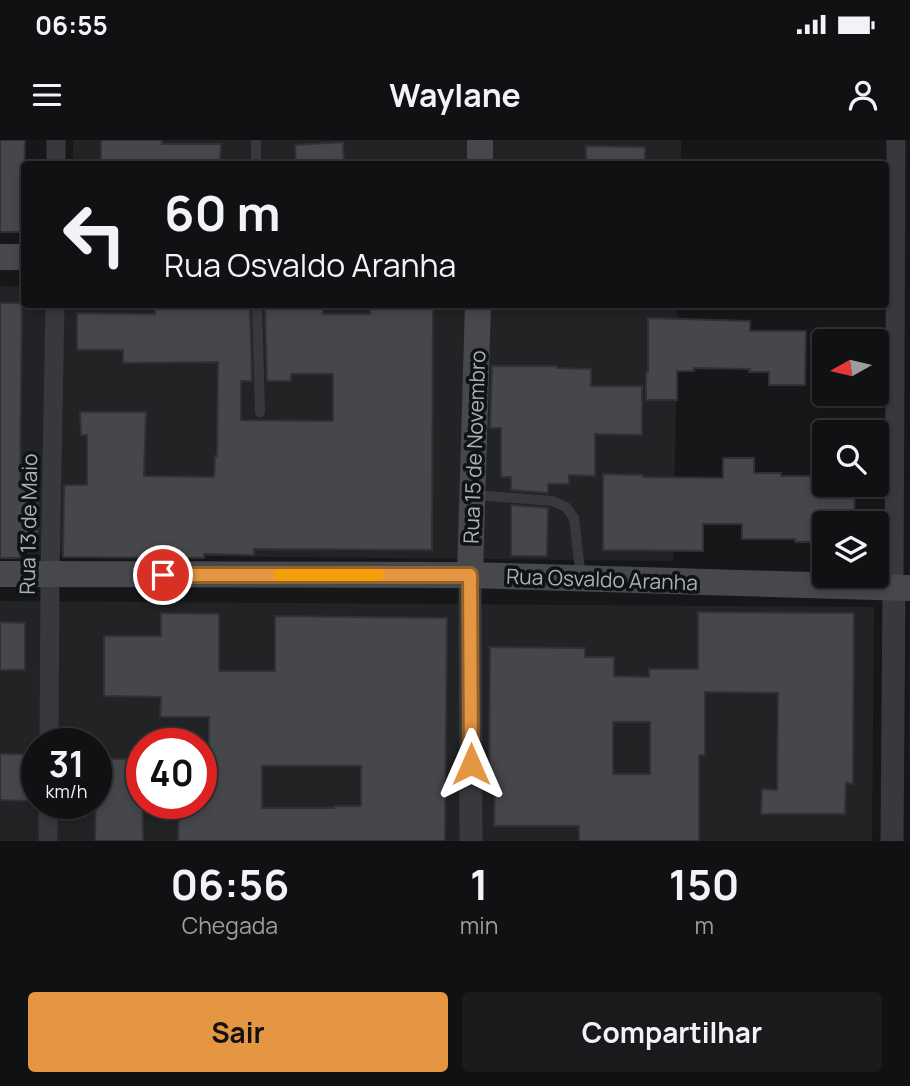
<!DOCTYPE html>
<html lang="pt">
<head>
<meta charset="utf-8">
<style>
	:root { --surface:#101112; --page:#191a1b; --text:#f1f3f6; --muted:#9c9d9f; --line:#303132; --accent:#e49642 }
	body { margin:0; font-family:Manrope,sans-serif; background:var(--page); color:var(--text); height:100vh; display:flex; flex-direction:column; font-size:26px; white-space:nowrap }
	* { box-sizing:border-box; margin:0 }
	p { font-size:23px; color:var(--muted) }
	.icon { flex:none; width:38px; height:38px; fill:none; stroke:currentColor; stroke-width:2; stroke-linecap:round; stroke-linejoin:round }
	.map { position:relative; height:701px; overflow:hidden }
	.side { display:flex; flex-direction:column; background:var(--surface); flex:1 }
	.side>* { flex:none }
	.banner { position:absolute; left:21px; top:21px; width:868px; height:147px; border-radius:7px; box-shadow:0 4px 10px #0003,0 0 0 2px var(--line); background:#101112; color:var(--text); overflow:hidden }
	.needle { width:46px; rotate:262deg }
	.controls { position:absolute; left:812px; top:189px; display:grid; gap:14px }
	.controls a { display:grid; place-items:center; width:77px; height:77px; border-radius:7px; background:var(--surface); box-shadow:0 4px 10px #0003,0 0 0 2px var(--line); font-size:35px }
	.speed { position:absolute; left:21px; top:588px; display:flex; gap:14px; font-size:35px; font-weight:700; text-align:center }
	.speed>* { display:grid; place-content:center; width:91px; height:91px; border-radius:50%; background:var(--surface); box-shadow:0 4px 10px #0003,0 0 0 2px var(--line); line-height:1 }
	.speed small { font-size:18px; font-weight:400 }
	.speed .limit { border:10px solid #d22; background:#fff; color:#111 }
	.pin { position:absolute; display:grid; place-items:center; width:60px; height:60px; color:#fff; margin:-30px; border:4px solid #fff; border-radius:50%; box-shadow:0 2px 7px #0007 }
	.me { position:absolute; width:77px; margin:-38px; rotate:0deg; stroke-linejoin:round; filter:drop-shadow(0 0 5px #0008) }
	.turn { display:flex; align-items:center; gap:24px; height:147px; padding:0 28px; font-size:32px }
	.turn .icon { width:91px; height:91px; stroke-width:2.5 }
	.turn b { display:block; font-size:49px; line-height:60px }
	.eta { display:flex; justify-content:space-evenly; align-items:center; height:119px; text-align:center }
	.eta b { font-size:42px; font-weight:700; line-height:49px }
	.action { display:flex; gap:14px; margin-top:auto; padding:14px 28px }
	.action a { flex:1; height:80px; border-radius:7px; background:var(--accent); color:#111; font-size:28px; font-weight:700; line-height:80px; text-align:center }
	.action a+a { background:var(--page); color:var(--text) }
	.status { display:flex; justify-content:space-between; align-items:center; height:49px; padding:0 35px; background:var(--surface); direction:ltr }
	.status svg { height:19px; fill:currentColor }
	header { display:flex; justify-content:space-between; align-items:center; height:91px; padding:0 28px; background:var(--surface); font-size:32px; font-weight:700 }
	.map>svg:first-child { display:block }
	.built { fill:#222325; fill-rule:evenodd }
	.building { fill:#45474b; stroke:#303134; stroke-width:2; fill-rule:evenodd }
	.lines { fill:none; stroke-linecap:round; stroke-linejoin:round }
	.service { stroke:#38393d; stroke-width:10 }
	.minor { stroke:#38393d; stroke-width:19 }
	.tertiary { stroke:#38393d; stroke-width:23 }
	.secondary { stroke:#46484d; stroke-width:26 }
	.route-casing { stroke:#94622b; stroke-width:18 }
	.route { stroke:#e49642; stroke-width:12 }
	.slow { stroke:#f59e0b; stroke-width:12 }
	.labels { text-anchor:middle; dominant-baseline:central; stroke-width:7; stroke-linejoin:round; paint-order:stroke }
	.street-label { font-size:21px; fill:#a9b0b7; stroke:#111213 }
</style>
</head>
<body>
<div class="status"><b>06:55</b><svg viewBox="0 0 49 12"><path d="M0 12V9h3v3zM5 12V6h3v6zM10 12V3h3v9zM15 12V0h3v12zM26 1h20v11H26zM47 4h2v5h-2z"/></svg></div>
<header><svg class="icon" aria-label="menu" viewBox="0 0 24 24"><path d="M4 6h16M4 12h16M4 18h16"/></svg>Waylane<svg class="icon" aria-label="person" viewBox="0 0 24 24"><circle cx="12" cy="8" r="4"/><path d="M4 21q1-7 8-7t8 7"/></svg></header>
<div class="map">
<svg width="910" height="701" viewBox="0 0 910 701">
	<rect width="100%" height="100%" fill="#161718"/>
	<path class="built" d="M73,0H681V24H73Z
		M0,146L24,147V164L678,165L673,421L0,414Z
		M910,304V620H909Z
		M0,461L874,467L872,701H0ZM37,604H96V663H37ZM142,604H201V663H142Z"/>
	<path class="building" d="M0,0H25L24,42L22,41V92H0Z
		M101,0H162V4H221L220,24H101Z
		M343,2L344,24H296L295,5Z
		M586,6L645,7V24H586Z
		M0,163H22L20,345H39L38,396H20V418H0Z
		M294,164H323V174H370V164H433L432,410L254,409V415L204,414V418L63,417L64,345H87V295H81L80,272H146L144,336L214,337L215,316H217L218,222L123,223V210H77V173L155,174V169L250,168L252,241H241V280L333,281V234H291V241H267L265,168H294Z
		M648,178L750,181V191H806L805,245H769V232H749L750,229L694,228V231H677V260H646V232H648Z
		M492,226H557V228L591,229V246H642V295L595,294V336L569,335V344H548V353L511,350V337H501V288H490Z
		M723,318H754V333H781V336H824V345H855L854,383H824V402H795V399H742V384H703V411L603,410V334L643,335V337L723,338Z
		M511,365L548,368L547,416H511Z
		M698,472L854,473L853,644L846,643L845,674H761L762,649L777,650L778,553L705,552V615H699V701H579V686H494L495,636H489L490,507L585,508V517H614V536L649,537V529H698ZM613,582H650V634H613Z
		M161,473L219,474V531H275V476L447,478L445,701H178L179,663H201V618H209V577H160L161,557L104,556V496H161ZM262,626H361V666H334V668H262Z
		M0,482L25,483V530H0Z
		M0,614H28V661L0,660Z
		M96,619H142L143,701H95Z"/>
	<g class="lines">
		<path class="service" d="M256,24V0
			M257,164L260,272
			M475,355L553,361L566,367L574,378L581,438"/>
		<path class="minor" d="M56,0V24
			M894,448L896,0
			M49,604L50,435L55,164
			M48,701V663"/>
		<path class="tertiary" d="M470,435L471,701
			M892,701L894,448"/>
		<path class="secondary" d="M480,24V0
			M0,117H24
			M0,434L470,435L910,448
			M470,435L478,164"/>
	</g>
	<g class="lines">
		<g class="route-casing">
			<path id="route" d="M163,435H470L471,624"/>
		</g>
		<use href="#route" class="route"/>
		<path class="slow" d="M279,435H378"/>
	</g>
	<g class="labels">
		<g class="street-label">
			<text transform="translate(474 307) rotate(-88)">Rua 15 de Novembro</text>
			<text transform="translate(28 384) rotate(-89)">Rua 13 de Maio</text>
			<text transform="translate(602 439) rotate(2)">Rua Osvaldo Aranha</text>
		</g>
	</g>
</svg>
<div class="controls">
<a><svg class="needle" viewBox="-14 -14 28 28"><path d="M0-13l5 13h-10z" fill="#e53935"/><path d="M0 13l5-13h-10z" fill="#9c9d9f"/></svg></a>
<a><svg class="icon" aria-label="search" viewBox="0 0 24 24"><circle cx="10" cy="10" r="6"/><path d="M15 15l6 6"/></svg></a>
<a><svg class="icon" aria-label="layers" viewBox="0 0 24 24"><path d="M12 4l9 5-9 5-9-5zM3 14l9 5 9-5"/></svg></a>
</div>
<div class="speed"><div>31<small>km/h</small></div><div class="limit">40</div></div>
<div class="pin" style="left:163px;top:435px;background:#d93025"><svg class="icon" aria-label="arrive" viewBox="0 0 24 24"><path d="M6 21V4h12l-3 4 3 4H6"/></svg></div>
<svg class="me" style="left:471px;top:624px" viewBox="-20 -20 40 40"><path d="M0-17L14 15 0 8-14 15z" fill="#e49642" stroke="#fff" stroke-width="4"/></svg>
<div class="banner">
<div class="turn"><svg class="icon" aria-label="left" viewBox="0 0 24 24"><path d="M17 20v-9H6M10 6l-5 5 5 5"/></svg><div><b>60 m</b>Rua Osvaldo Aranha</div></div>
</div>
</div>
<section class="side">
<div class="eta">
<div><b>06:56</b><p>Chegada</p></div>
<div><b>1</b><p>min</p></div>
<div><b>150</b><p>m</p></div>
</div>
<div class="action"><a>Sair</a><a>Compartilhar</a></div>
</section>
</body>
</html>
